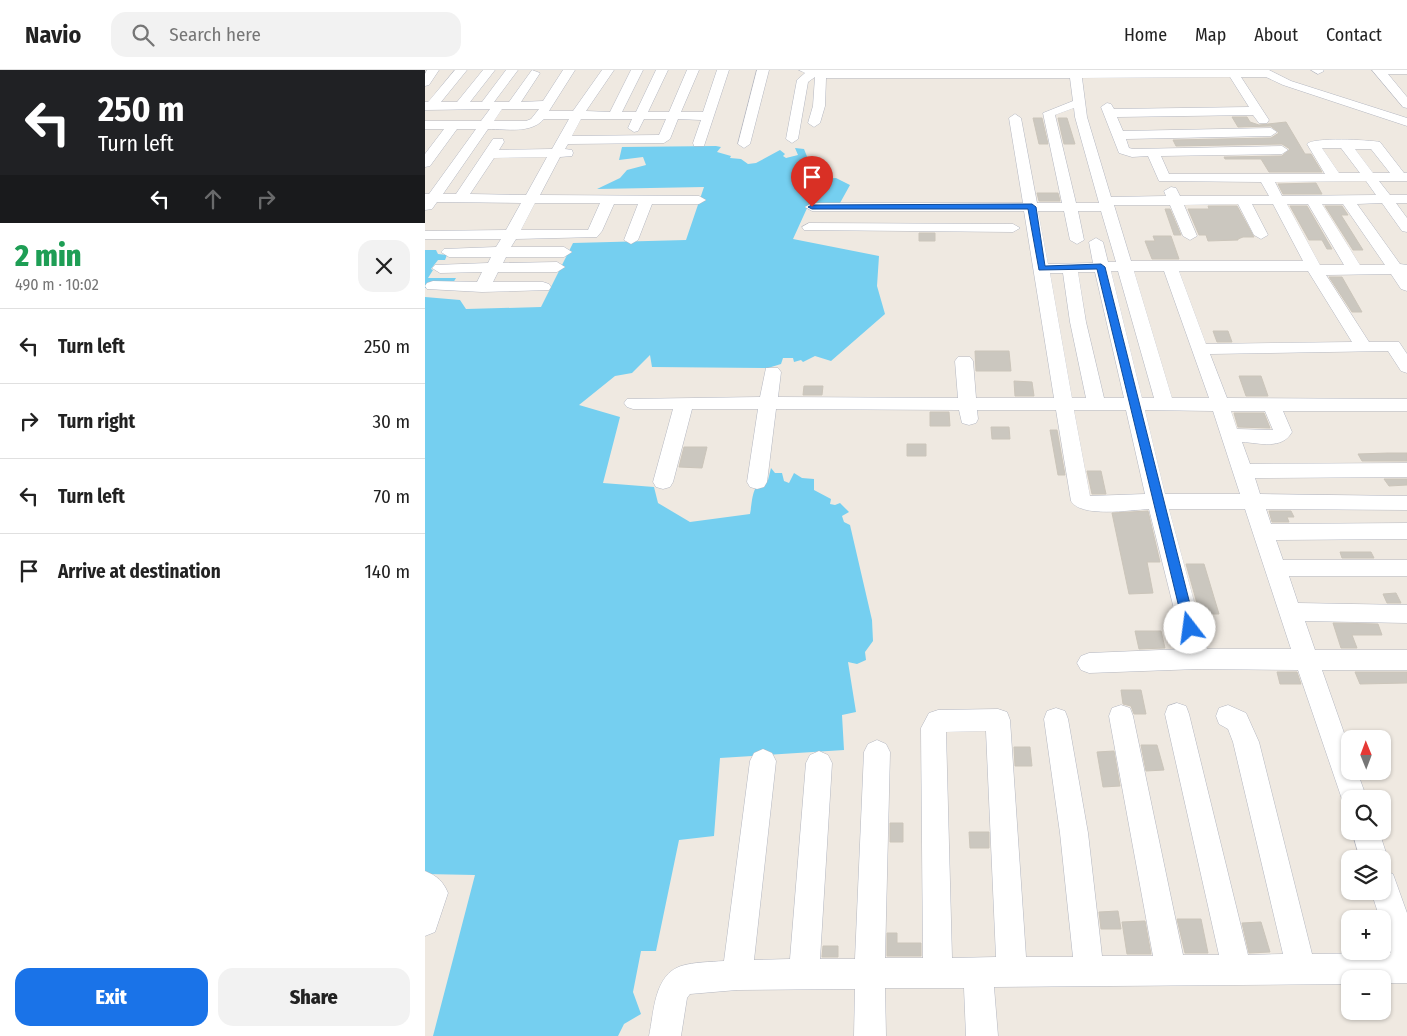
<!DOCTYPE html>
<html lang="en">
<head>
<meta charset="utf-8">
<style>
	:root { --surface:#fff; --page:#f2f2f2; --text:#222; --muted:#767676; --line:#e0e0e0; --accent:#1a73e8 }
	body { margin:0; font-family:"Fira Sans Condensed",sans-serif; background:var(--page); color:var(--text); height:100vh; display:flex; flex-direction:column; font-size:19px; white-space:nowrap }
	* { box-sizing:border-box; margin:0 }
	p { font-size:16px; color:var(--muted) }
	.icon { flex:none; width:28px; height:28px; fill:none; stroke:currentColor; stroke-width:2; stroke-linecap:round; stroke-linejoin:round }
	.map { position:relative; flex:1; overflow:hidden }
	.side { display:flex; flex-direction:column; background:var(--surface); width:425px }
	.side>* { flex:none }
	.top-card { background:#202124; color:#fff; overflow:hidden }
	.needle { width:32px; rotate:359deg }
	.fabs { position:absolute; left:916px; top:660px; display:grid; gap:10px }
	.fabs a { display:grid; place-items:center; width:50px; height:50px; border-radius:10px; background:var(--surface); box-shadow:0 1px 4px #0004; font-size:25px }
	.pin { position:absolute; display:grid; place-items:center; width:42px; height:42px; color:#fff; margin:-51px -21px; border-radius:50% 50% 50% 0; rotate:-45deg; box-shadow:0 0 5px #0007 }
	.pin .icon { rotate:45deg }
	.me { position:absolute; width:55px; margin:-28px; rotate:345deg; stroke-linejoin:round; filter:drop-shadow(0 0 4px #0008) }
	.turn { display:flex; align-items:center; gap:18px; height:105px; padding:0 15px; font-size:22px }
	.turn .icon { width:65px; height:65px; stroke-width:2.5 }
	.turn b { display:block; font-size:35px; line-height:42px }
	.lanes { display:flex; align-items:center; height:48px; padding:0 15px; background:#0003; justify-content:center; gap:25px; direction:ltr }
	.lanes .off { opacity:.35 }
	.round { display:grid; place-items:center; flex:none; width:52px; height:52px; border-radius:15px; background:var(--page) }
	.headline { display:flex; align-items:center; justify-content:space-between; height:85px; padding:0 15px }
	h1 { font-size:30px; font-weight:800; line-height:38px; color:#1e9e55 }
	.button { display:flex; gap:10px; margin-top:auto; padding:10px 15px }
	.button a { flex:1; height:58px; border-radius:15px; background:var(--accent); color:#fff; font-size:20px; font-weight:800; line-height:58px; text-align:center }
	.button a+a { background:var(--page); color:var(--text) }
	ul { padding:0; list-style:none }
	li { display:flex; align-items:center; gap:15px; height:75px; padding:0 15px; border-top:1px solid var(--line) }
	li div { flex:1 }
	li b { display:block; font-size:19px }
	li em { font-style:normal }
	header { display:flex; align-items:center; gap:30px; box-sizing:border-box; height:70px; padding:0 25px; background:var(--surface); border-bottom:1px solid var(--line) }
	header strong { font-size:24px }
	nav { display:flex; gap:28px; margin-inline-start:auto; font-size:18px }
	.search { width:350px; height:45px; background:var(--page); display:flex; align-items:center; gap:12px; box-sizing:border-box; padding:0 18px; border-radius:15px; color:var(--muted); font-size:19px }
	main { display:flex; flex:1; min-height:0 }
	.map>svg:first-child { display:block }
	.water { fill:#75cff0 }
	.building { fill:#cbc7bf; stroke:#cbc5ba }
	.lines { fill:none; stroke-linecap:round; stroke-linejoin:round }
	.minor-casing { stroke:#b4b7c1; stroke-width:1 }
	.minor { fill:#fff; fill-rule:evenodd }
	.route { fill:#1a73e8; stroke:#114b97 }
</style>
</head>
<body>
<header>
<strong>Navio</strong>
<div class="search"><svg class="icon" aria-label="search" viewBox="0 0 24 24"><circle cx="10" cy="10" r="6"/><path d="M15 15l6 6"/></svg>Search here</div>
<nav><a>Home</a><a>Map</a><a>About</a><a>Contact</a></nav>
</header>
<main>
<section class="side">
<div class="top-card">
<div class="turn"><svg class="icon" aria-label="left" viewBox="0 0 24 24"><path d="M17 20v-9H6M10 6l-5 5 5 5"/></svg><div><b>250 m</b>Turn left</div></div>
<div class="lanes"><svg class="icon" aria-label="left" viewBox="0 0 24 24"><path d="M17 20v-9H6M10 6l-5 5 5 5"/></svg><svg class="icon off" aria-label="ahead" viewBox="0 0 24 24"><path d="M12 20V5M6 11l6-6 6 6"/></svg><svg class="icon off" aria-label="right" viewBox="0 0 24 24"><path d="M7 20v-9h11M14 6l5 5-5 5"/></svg></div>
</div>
<div class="headline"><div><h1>2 min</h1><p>490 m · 10:02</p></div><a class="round"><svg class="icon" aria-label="close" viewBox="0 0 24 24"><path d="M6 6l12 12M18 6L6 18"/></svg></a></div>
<ul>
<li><svg class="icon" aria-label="left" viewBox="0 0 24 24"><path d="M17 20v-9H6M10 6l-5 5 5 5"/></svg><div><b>Turn left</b></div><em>250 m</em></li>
<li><svg class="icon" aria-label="right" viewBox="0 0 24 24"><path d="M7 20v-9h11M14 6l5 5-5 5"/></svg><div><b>Turn right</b></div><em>30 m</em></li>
<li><svg class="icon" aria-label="left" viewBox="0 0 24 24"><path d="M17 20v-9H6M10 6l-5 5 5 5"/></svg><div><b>Turn left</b></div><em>70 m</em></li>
<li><svg class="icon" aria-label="arrive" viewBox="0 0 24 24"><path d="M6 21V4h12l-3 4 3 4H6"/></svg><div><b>Arrive at destination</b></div><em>140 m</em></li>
</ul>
<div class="button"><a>Exit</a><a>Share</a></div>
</section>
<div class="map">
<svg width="982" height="966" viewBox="0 0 982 966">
	<rect width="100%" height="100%" fill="#efe9e1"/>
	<path class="water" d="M291,76L296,77L292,82L306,86L305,88L316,89L323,94L331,93L355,80L360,84L358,86L361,88L373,85L370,78L379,79L391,109L411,108L425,115L415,133L383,136L368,169L454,186L452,216L460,244L406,291L390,286L378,292L376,290L369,292L368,288H358L356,294L343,298L227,297L225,285L207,303L190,306L154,335L195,347L178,413L229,417L233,433L265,452L325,444C328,429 326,413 343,410L346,398L350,403H357L359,411L364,413L369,403L377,408L389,409V420L406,429L405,434L410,435L415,433L424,442L417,446L419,452L425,455L447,550L448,571L440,582L441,590L432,594L423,592L431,642L417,645L419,680L295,688L289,766L254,770L231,881H216L208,922L216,944L199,954L193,966H8L50,805L0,804V227L35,230L41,239L116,237L148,173L261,170L279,117L172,119L195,108L202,100L221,95L218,87L194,90L197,77Z
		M0,180H11L13,184L22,185L20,190H13L6,199L8,200L3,208H31L25,218H0Z"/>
	<path class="building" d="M807,47H822L825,52L834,55L861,52L880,84H886L897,102H844L836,89H800L799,87L857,86L865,79L857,74L751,76L748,70L846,68L854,63L846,56L813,57Z
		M608,48H617L623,74H614Z
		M633,48H642L650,74H639Z
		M891,113L897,124H858L853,114Z
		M612,123H633L635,131H614Z
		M783,136H812L829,167H818L813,169V170L783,171L781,165H774L763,139H784Z
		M865,136H882L907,179H902L897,170H884Z
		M900,136H917L923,145H916L938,180H928Z
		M740,139H745L756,165H749Z
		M494,163H510V171H494Z
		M728,166H746L754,189H727L720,171H730Z
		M904,207H917L937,242H927Z
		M788,261H803L807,272H792Z
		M550,281H584L586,301H551Z
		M814,306H836L843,326H821Z
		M589,311L607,312L609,326H590Z
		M379,316H398L397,325H378Z
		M505,342H524L525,356H505Z
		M809,343H839L845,358L813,357Z
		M566,357H584L585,369H567Z
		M625,360H632L640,405H633Z
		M482,374H501V386H482Z
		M259,377H282L277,398L254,397Z
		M963,383H982V391H937L933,384Z
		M662,401H676L681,424H667Z
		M959,409H982V415L964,416Z
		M723,441L735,492H722L728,523L704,524L687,443Z
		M844,441H866L869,447H862L864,452H847Z
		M915,482H946L949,488H917Z
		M761,494H779L794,544H775Z
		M971,523L976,533H962L958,524Z
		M908,553L953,554L957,565H927L932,578H916Z
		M710,561H736L740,578L714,579Z
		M852,602H872L876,614H855Z
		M930,602H982V613L935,614Z
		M696,620H716L721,644H709L706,636L698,634Z
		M716,675H732L739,700L721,701Z
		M589,677H605L607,696H590Z
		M689,681L695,716L678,717L672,682Z
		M465,753H478V772H465Z
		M544,762H564V778H545Z
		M693,841L696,859H676L674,842Z
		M752,849H776L783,883H760Z
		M720,851L726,884H702L697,852Z
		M836,852L845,882L824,883L817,853Z
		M462,863H472V873H496V886H462Z
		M398,876H413V887H397Z"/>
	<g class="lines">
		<g class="minor-casing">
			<path id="minor" d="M2,0H14L4,15L0,16V4Z
				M30,0H42L16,32H32L58,0H70L45,32H57L81,0H93L69,32H84L107,0L115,3L96,32L118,31L138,0H150L124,41H148L177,0H189L161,41L185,42L206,0H218L197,42H211L231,0H243L223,42H244L262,0H274L256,42H278L292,0H304L279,76H269L268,73L276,50L253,49L245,69L239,73L143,74L140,79L147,80L148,83L147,86L135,87L115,125L274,126L281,130L274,134H227L213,170L206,174L199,170L213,134H189L177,161L172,167L91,169L86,177H139L147,182L139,187H81L78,193L132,192L140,197L132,202H73L68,212H118L124,214L126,217L124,220L57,222L2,219L0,216L2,213L8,211L52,212L57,202L15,203L7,198L10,195L63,193L66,187H24L16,182L19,179L71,177L76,169H0V161L81,160L96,133L12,132L7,139L0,140V124H4L51,59H32L5,96L0,97V84L19,59H0V51H56L65,39L0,40V32H3ZM77,39H114L106,49L101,51H69ZM119,49H144L127,79L74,80L79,72L78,69H68L31,124H18L63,59C82,59 106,64 119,49ZM156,49H207L203,58L209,62L213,61L219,49H241L234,65L147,66ZM122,87L101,125L45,124L69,88ZM110,133H175L163,160H96Z
				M332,0H344L325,74L319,78L313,74Z
				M374,0H844L866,11L982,48V56L858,15L841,7H816L844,50L842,53H834L828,45L692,47L698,61L846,58L852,62L846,66L701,69L704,78L708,79L857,76L863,80L857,84L736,86L744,104H900L882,74C888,67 944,70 955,72L979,103H982V111H954L965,125H982V133H971L982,148V162L977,161L957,133L932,134L975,194L982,195V221L976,219L966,204L901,205L944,272H974L982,284V303L976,301L963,281L785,284L802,328L982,329V341H858L867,362C857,380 835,373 817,372L825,394L982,393V407L830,408L835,424L982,426V440L841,439L846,454L982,453V469L851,470L858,490H982V506H864L873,533L982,535V553L880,551L890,580H982V600H897L925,680V701H932L942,729H925V740L920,738L873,600L773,599L664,603L656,600L652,593L656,586L664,583L759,579L724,439C705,440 656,448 646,431L631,340H552L553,349L551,353L544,355L537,353L534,340L351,339L342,412L339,417L332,419L325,417L322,412L333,339H267L248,412L245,417L238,419L231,417L228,412L248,339H208L202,337L199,333L202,329L335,327L341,298H353L356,302L353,327L533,328L530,291L533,287H545L548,291L551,328H629L599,141H387L380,137L387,133H598L584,48L590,44L596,48L612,133H637L618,43L648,31L645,8H401L400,36L395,53L389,57L383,53L388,36L390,7L383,12L373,69L367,73L361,69L372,10L380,3ZM805,7L824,37L689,39L686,34L682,33L676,37L694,83L707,87L723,86L734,111L836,112L844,126H755L751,118L746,117L739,121L741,126L686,127L662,47L657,8ZM649,38L650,47L674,133H651L630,45ZM897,78H916L935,103H914ZM930,79H946L965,103H948ZM941,111L951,125L857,126L850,112ZM813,134L829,165L836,169L843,165L827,134H848L878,191H706L689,135H745L758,166L765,170L772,166L759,135ZM862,134H883L919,195H895ZM897,134H918L960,195H935ZM613,141H639L645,170L652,174L659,170L653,141H676L691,192H683L678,172L671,168L664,172L668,193L623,194ZM686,201H693L729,328H717ZM709,201H739L784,328H747ZM754,201H883L927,272L781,274ZM653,202H670L699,328H679L661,252ZM625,203H638L645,252L661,328H647ZM649,340H701L720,424L665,426ZM720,340L788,341L815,424H740ZM806,341H840L848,360L812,359ZM744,439H820L866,579H782Z
				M886,0H898L899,1L893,4Z
				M947,0H982V4H963L982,27V38L978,37Z
				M384,153L588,154L595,158L588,162L379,160L377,157Z
				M752,633L761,636L764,644L823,885L858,884L808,672L803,659L794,654L791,646L794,638L803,635L821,643L834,672L887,884L966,883L958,856V849H955L946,821H958V800L968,804L982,843V913H958V909H925V914L569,917L573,966H541L539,918H460L461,966H429L430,919L312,920L265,924L262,928L256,966H224C229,942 229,905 256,896C269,892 285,892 299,891L325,691L329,683L338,679L347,683L351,691L329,890L365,889L381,693L385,685L394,681L403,685L407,693L395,889H430L439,682L443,674L452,670L461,674L465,682L460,888H498L496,658L504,643L513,640L573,639L582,642L585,650L601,887H648L635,763L619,649L622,641L631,638L640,641L643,649L663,763L677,886H728L684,646L687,638L696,635L705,638L708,646L758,885H794L740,644L743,636ZM561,661L571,887L527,888L521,662Z
				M927,761H954L963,789L959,799L958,789H935Z
				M0,801C12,806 18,811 23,823L10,862L0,866Z"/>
		</g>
		<use href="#minor" class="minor"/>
	</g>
	<path class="route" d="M607,134L611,137L620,196L676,194L680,197L771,558L769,562H761L759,558L672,199L614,200L603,139H387L383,137L387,135Z"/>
</svg>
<div class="fabs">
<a><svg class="needle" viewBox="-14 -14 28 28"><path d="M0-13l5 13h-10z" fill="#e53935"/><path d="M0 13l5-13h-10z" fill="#767676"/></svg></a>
<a><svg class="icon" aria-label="search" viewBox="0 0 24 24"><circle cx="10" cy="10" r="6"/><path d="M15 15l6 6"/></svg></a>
<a><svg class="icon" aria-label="layers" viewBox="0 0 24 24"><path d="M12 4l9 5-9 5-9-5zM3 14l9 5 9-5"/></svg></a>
<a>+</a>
<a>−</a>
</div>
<div class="pin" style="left:387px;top:137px;background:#d93025"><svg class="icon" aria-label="arrive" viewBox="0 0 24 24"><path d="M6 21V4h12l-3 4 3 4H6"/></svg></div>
<svg class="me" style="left:765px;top:558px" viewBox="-20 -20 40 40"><circle r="19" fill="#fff"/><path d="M0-13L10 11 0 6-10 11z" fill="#1a73e8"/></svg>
</div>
</main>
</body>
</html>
